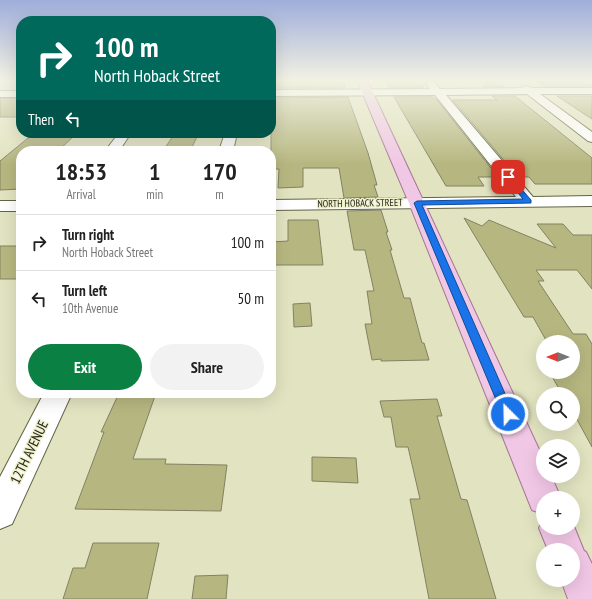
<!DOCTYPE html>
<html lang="en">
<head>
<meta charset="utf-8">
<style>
	:root { --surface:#fff; --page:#f2f2f2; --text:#222; --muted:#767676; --line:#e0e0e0; --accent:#0b8043 }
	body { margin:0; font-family:"PT Sans Narrow",sans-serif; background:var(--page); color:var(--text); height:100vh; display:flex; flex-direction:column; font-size:15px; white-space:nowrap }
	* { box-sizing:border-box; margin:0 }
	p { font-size:13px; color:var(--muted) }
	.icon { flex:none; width:22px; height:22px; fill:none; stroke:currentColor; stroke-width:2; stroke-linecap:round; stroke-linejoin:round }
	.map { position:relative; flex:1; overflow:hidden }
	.details { position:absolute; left:16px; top:146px; width:260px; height:252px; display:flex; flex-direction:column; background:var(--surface); border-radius:16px; box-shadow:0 4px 16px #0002 }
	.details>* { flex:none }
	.banner { position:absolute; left:16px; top:16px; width:260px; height:122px; border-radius:16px; box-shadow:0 4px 16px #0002; background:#00695c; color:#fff; overflow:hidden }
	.needle { width:26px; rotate:270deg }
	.tools { position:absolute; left:536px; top:335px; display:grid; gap:8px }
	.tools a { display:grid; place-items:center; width:44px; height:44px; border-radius:50%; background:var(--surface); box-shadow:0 4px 16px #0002; font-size:20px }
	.pin { position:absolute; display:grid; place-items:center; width:34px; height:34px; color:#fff; margin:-17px; border-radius:8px; box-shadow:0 2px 6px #0006 }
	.me { position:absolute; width:44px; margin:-22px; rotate:337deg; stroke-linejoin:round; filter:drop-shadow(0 0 3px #0008) }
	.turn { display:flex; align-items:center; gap:14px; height:84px; padding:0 12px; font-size:18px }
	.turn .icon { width:52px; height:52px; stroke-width:2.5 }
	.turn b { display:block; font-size:28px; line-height:34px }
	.then { display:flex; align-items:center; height:38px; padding:0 12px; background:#0003; gap:8px; font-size:15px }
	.eta { display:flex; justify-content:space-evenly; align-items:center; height:68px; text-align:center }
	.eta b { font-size:24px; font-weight:700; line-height:28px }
	.cta { display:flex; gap:8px; margin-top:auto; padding:8px 12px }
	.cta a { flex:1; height:46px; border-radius:24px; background:var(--accent); color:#fff; font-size:16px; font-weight:700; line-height:46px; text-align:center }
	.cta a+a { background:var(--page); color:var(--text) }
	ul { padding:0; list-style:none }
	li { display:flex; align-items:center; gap:12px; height:56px; padding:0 12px; border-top:1px solid var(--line) }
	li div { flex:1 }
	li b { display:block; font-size:15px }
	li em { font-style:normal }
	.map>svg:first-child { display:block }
	.building { fill:#b6b780; stroke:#828263 }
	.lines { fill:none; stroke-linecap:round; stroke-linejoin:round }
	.minor-casing { stroke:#636445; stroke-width:2 }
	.major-casing { stroke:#a37692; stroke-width:2 }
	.minor { fill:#fff; fill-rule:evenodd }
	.major { fill:#f1c7e6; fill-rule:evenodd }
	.route { fill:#1a73e8; stroke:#114b97 }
	.labels { text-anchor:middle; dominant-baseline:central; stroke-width:3; stroke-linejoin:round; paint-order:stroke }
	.far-street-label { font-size:10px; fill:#242417; stroke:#eff0cd }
	.near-street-label { font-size:14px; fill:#242417; stroke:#eff0cd }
</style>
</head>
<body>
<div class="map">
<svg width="592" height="599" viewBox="0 0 592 599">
	<rect width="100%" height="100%" fill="#e2e3c0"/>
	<path class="building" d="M315,80H340V83H344L345,88H271V82H315Z
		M386,80H413L416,85H422L424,88H389Z
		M489,80H496L504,87H483Z
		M537,82H583L592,86H543Z
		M492,96H515L592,158V184H535L529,177H518L453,100H497Z
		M557,96H592V119Z
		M348,97L368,153L377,185H374L378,197L344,198L339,168H303V187L278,188L279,169H271V98Z
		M394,97H432L437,100L498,177H478L484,186H446Z
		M1,98H21V117H0V99Z
		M175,133H199L190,151H163Z
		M33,134H76L58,151H21V189L0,190V161Z
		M381,210L388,232H386L392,250H390L404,298H410L422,343H424L429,360L381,361V359L372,360L365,324H372L367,291H374L365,250H354L347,211Z
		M464,218L482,226L489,220L556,248L537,224H563L573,235H592V289L577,270H536L544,281H538L573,334H586L592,344V447L573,412V394H562L550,373L573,372V342H547L533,317H524Z
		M288,220H318L323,265H271V242L288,241Z
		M0,246H21V279H0Z
		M310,303L312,326L294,327L293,304Z
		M119,393H156L133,459H166L165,464L227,465L221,511L75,509L104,432H101Z
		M437,399L442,416H437L461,499L467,500L496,599H429L410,499H420L408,447H396L391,417H384L380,401Z
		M312,457L356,458L358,483L312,481Z
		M93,543H159L147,599H63L73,568H85Z
		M228,575L226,599H192L195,576Z"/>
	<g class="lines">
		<g class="minor-casing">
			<path id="minor" d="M431,81L434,82L440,89L521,88L526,86L532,88H592V94H540L592,132V142L588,141L527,94L446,95L533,197L592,196V206L271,210V200L516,197L435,95L271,96V90L430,89L426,84Z
				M0,91H21V97H0Z
				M119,133H131L119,151H105Z
				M225,133H237L233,151H219Z
				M0,201H21V211H0Z
				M44,393H72L12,524L0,529V477Z"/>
		</g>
		<g class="major-casing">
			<path id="major" d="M357,80H367L543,458V476H551L561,498H543V514L532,510L409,203Z
				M543,519V528H573V524L584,551L586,552L592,564V599H568L561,580H573V550H548L539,528Z"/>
		</g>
		<use href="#minor" class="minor"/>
		<use href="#major" class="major"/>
	</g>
	<linearGradient id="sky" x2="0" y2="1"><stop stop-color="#9fadda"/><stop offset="0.49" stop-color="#f2f2e3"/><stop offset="1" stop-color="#f2f2e3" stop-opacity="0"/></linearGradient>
	<rect width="592" height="164" fill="url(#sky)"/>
	<path class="route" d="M506,176H510L531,200V203L422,205L514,414L512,418L508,419L504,418L502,414L414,203L417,201L523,199L506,178Z"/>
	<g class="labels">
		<g class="far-street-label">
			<text transform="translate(360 203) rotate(-1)">NORTH HOBACK STREET</text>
		</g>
		<g class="near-street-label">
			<text transform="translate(29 452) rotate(-64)">12TH AVENUE</text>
		</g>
	</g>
</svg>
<div class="tools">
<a><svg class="needle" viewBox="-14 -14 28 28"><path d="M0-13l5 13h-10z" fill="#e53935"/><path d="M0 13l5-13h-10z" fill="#767676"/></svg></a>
<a><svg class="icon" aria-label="search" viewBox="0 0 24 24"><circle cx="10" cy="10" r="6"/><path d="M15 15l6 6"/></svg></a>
<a><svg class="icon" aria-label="layers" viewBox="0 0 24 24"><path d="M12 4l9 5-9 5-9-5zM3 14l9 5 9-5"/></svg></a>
<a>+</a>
<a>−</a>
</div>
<div class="pin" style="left:508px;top:177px;background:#d93025"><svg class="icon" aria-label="arrive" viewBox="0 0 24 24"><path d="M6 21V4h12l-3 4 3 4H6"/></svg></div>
<svg class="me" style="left:508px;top:414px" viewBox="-20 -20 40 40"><circle r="17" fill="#1a73e8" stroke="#fff" stroke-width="3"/><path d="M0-11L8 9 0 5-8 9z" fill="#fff"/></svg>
<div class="banner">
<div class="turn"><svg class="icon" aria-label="right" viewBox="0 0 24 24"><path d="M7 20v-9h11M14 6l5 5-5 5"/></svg><div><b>100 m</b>North Hoback Street</div></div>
<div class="then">Then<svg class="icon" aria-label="left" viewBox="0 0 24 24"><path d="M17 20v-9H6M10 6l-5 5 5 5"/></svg></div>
</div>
<section class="details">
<div class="eta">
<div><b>18:53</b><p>Arrival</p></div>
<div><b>1</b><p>min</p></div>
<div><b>170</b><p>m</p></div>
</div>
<ul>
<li><svg class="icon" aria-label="right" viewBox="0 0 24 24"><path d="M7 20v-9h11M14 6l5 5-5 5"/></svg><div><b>Turn right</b><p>North Hoback Street</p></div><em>100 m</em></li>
<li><svg class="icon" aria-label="left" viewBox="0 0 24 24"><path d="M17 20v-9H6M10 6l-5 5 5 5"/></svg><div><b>Turn left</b><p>10th Avenue</p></div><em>50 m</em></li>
</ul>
<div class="cta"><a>Exit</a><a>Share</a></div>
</section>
</div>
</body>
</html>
